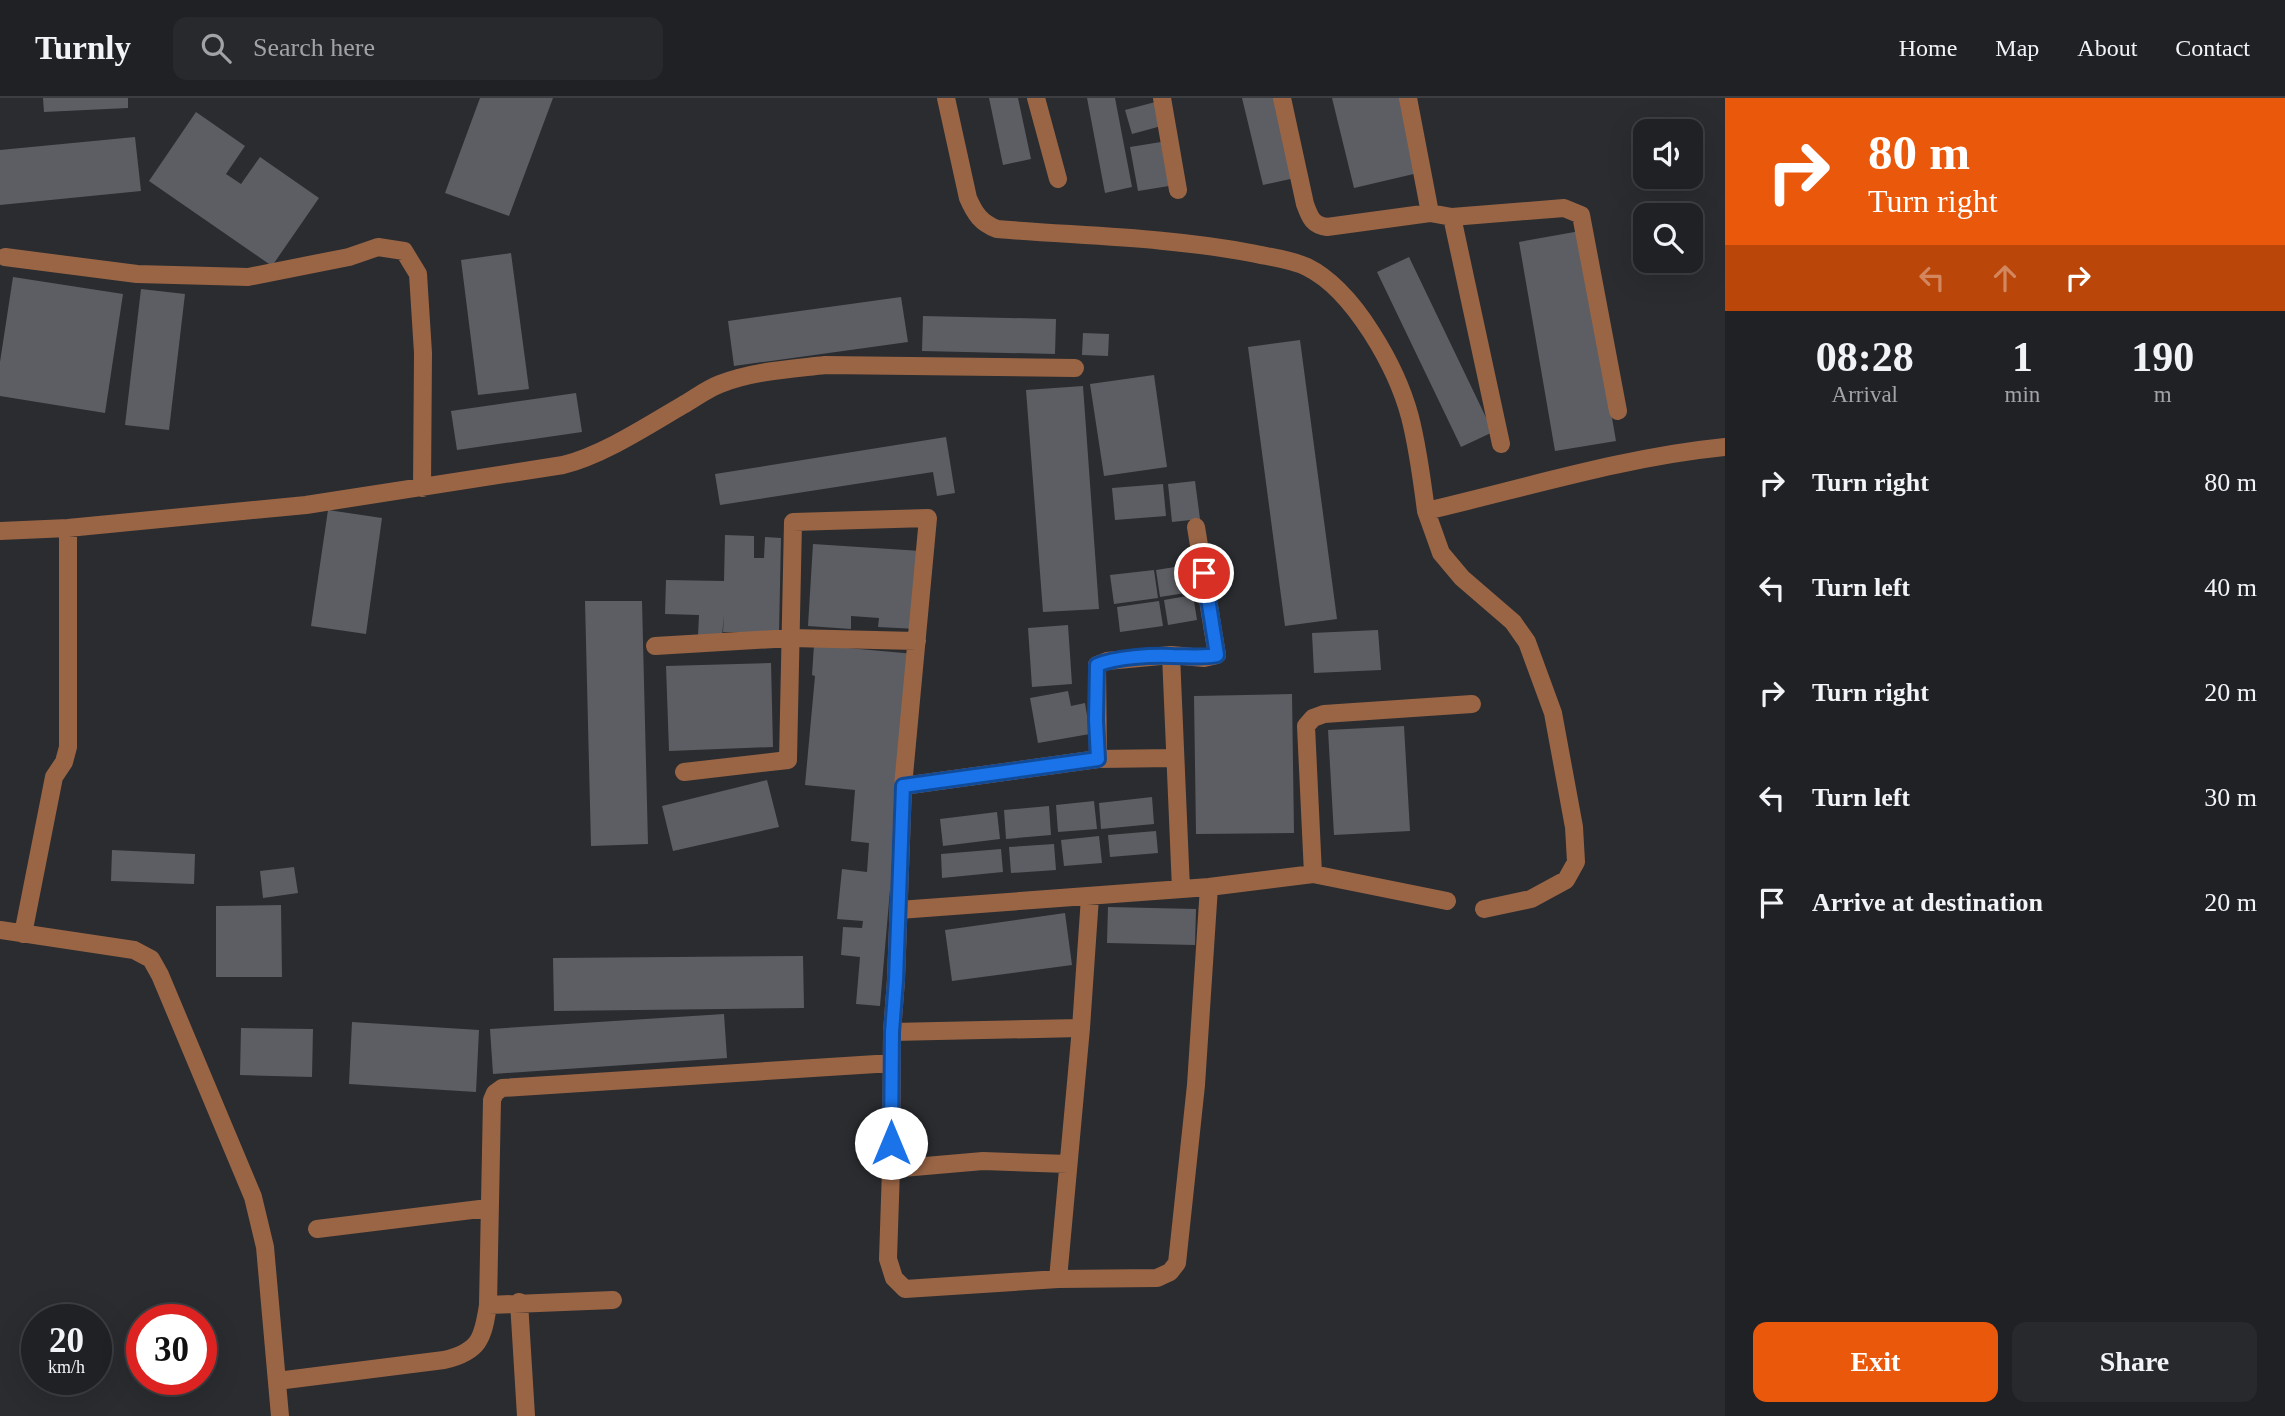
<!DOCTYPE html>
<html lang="en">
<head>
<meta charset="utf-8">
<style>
	:root { --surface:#202124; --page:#28292c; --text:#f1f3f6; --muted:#a2a3a6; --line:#3d3e41; --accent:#ea580c }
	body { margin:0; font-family:Georgia,serif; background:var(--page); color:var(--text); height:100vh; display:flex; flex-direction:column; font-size:26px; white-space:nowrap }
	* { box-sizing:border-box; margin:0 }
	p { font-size:23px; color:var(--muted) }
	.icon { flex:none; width:38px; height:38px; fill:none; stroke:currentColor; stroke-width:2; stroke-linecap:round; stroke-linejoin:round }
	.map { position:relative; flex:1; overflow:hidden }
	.sheet { display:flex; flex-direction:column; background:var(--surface); width:560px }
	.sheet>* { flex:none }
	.top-card { background:#ea580c; color:#fff; overflow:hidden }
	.fabs { position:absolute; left:1633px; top:21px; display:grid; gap:14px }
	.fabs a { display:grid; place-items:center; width:70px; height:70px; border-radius:14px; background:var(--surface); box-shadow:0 7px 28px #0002,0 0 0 2px var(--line); font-size:35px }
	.speed { position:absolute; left:21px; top:1206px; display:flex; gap:14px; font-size:35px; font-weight:700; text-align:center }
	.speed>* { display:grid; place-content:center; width:91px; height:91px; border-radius:50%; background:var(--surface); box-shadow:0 7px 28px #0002,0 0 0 2px var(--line); line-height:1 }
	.speed small { font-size:18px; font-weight:400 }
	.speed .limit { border:10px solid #d22; background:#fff; color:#111 }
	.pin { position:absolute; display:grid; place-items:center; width:60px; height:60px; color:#fff; margin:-30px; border:4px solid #fff; border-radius:50%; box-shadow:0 2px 7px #0007 }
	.me { position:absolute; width:77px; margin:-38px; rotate:0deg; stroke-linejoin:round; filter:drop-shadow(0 0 5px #0008) }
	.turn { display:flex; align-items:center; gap:24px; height:147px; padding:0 28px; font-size:32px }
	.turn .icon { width:91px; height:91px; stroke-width:2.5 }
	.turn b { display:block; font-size:49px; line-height:60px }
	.lanes { display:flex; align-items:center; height:66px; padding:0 28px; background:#0003; justify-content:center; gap:35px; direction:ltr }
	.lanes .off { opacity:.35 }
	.eta { display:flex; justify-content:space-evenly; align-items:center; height:119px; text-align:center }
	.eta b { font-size:42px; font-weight:700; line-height:49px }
	.button { display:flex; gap:14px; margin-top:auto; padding:14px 28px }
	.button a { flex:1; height:80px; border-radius:14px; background:var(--accent); color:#fff; font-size:28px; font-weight:700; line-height:80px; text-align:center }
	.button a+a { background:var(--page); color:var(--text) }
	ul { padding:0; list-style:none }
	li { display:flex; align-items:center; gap:21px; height:105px; padding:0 28px }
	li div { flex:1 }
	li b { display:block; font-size:26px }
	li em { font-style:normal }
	header { display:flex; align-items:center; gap:42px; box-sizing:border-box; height:98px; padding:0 35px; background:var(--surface); border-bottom:2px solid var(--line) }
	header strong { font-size:33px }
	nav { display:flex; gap:38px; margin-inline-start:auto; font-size:24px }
	.search { width:490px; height:63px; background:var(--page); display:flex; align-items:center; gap:18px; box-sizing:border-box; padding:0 24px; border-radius:14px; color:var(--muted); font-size:26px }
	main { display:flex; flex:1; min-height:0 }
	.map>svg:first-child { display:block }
	.building { fill:#5c5e63 }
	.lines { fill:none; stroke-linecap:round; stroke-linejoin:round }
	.minor { stroke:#9a6545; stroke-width:18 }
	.route-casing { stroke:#114b97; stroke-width:18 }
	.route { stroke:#1a73e8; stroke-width:12 }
</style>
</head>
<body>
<header>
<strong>Turnly</strong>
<div class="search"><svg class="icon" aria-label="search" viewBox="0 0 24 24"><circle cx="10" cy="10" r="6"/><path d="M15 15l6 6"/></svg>Search here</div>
<nav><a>Home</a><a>Map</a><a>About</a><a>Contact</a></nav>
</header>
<main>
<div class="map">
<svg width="1725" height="1318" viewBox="0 0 1725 1318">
	<rect width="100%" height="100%" fill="#2a2c30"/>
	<path class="building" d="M43,0H128V10L44,14Z
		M480,0H553L509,118L445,95Z
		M989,0H1018L1031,61L1003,67Z
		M1087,0H1115L1132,89L1105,95Z
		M1242,0H1275L1295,80L1263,87Z
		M1332,0H1400L1418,75L1354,90Z
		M1159,3L1165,27L1132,36L1125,12Z
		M196,14L245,48L226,76L241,86L260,59L319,100L272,168L149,83Z
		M135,39L141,93L0,107V52Z
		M1161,44L1169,88L1138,93L1130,49Z
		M1580,133L1616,343L1555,353L1519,144Z
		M511,155L529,291L478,297L461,162Z
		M1409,159L1493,334L1461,349L1377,174Z
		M13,179L123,196L105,315L0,298V264Z
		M141,191L185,196L169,332L125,327Z
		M901,199L908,244L734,268L728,223Z
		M923,218L1056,221L1055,256L922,253Z
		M1083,235L1109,236L1108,258L1082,257Z
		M1300,242L1337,521L1285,528L1248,249Z
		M1154,277L1167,369L1104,378L1090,286Z
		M1083,288L1099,511L1043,514L1026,292Z
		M576,295L582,334L457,352L451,313Z
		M946,339L955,395L937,398L933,374L720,407L715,376Z
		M1195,383L1200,421L1172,424L1168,386Z
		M1163,386L1166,418L1115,422L1112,390Z
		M328,412L382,420L366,536L311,528Z
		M725,437L754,438V460H764L765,439L781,440L779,535L723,534L724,517L722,538L698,537L699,517L665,516L666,482L724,483Z
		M813,446L921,453L917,531L878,529L879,520L851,518V531L808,528Z
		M1194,466L1198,493L1160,499L1156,472Z
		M1154,472L1158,500L1114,506L1110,477Z
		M1193,497L1197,522L1168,527L1164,502Z
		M585,503H642L648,746L591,748Z
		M1159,503L1163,528L1120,534L1117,509Z
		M1068,527L1072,586L1032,589L1028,530Z
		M1378,532L1381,572L1314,575L1312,535Z
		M814,547L915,556L904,629L880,908L856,906L860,859L841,857L843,829L862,830L863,823L837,821L842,771L867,774L869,745L851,743L855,692L805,687L815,578L812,577Z
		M771,565L773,649L669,653L666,568Z
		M1068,593L1071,608L1085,605L1090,636L1038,645L1030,600Z
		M1292,596L1294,735L1196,736L1194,598Z
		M1404,628L1410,733L1334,737L1328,632Z
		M767,682L779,729L673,753L662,708Z
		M1152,699L1154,726L1101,731L1099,705Z
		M1094,703L1097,731L1058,734L1056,707Z
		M1049,708L1051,737L1006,741L1004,712Z
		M997,714L1000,741L943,748L940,721Z
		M1156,733L1158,755L1110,759L1108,737Z
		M1099,738L1102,765L1064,768L1061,742Z
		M1054,746L1056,772L1011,775L1009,749Z
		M1001,751L1003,774L942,780L941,756Z
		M112,752L195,756L194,786L111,783Z
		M294,769L298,795L263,800L260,773Z
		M281,807L282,879H216V808Z
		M1108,809L1196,811L1195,847L1107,845Z
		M1065,815L1072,867L952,883L945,832Z
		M803,858L804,910L554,913L553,860Z
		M724,916L727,960L493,976L490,931Z
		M352,924L479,932L476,994L349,986Z
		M241,930L313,931L312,979L240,977Z"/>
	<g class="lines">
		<path class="minor" d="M946,0L968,100C975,116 981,125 997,131C1081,138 1168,139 1251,155C1269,159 1290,161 1307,169C1354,192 1397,270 1410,319C1418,350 1422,382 1426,413
			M1036,0L1058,81
			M1162,0L1178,92
			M1282,0L1305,106C1310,119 1312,127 1327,129L1430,115
			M1408,0L1430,115L1452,119L1564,110L1581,117L1618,313
			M1452,119L1501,346
			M5,159L137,176L248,179L349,159L378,149L404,153L418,176L423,255L422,390
			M0,433L68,430L306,407L563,367C603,357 647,328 683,307C695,300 707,291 720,286C753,273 791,271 825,267L1075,270
			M655,548L791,540L917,543
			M1171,557L1204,560L1217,557L1196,429
			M1098,661L1097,567L1107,563L1171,557L1181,791
			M684,674L788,662L793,424L928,420L903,688L896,882L892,934L891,1071L888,1161L894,1180L905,1191L1058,1181L1157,1180L1170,1174L1177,1165L1196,987L1209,789
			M903,688L1098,661L1174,660
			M1313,776L1447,803
			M1484,811L1531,801L1566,782L1576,764L1574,729L1553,615L1527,544L1513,524L1462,480L1441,455L1426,413C1525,390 1624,359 1725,349
			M899,812L1209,789L1313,776L1306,628L1313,620L1324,616L1472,606
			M0,832L134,852L151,861L160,877L253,1099L265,1149L280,1318
			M23,836L54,679L64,664L68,649V430
			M892,934L1081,930
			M891,1071L983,1063L1068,1066
			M317,1131L488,1110
			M1058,1181L1081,930L1090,799
			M519,1204L526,1318
			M488,1207L613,1202
			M277,1283L444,1262C479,1254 483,1241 488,1207L492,1002L495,995L502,990L892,965"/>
	</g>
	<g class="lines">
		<g class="route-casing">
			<path id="route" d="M891,1045L892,934L896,882L903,688L1098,661L1096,622L1097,567C1116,559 1152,557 1173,558C1189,558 1202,560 1217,557L1204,475"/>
		</g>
		<use href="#route" class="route"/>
	</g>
</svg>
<div class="fabs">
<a><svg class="icon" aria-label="sound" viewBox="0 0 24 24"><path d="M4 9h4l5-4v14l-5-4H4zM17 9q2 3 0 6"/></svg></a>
<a><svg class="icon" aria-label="search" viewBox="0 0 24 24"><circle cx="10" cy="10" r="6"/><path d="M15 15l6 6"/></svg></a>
</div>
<div class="speed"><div>20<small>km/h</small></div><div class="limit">30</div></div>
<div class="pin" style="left:1204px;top:475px;background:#d93025"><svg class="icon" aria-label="arrive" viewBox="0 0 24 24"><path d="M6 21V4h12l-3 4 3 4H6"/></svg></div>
<svg class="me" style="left:891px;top:1045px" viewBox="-20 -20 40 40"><circle r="19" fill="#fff"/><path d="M0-13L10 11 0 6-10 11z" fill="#1a73e8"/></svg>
</div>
<section class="sheet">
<div class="top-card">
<div class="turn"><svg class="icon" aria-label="right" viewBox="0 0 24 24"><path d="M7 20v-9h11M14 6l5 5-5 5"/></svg><div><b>80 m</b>Turn right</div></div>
<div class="lanes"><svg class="icon off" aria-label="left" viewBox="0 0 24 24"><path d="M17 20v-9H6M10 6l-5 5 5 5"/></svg><svg class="icon off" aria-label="ahead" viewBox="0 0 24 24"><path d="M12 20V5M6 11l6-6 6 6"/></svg><svg class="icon" aria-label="right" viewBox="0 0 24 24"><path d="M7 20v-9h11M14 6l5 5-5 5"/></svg></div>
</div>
<div class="eta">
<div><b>08:28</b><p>Arrival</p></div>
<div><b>1</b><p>min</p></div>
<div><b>190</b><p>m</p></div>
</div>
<ul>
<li><svg class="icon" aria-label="right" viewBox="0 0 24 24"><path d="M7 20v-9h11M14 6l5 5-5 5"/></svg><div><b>Turn right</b></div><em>80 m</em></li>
<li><svg class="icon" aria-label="left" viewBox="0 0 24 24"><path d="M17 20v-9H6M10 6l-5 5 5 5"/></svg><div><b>Turn left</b></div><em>40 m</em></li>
<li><svg class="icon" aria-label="right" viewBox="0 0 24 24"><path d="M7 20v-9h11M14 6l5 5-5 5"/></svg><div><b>Turn right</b></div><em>20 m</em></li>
<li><svg class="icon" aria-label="left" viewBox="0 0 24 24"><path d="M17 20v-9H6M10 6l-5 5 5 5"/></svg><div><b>Turn left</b></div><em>30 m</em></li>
<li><svg class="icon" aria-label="arrive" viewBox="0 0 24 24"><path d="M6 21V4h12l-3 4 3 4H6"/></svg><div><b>Arrive at destination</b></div><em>20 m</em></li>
</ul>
<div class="button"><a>Exit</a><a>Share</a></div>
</section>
</main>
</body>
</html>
